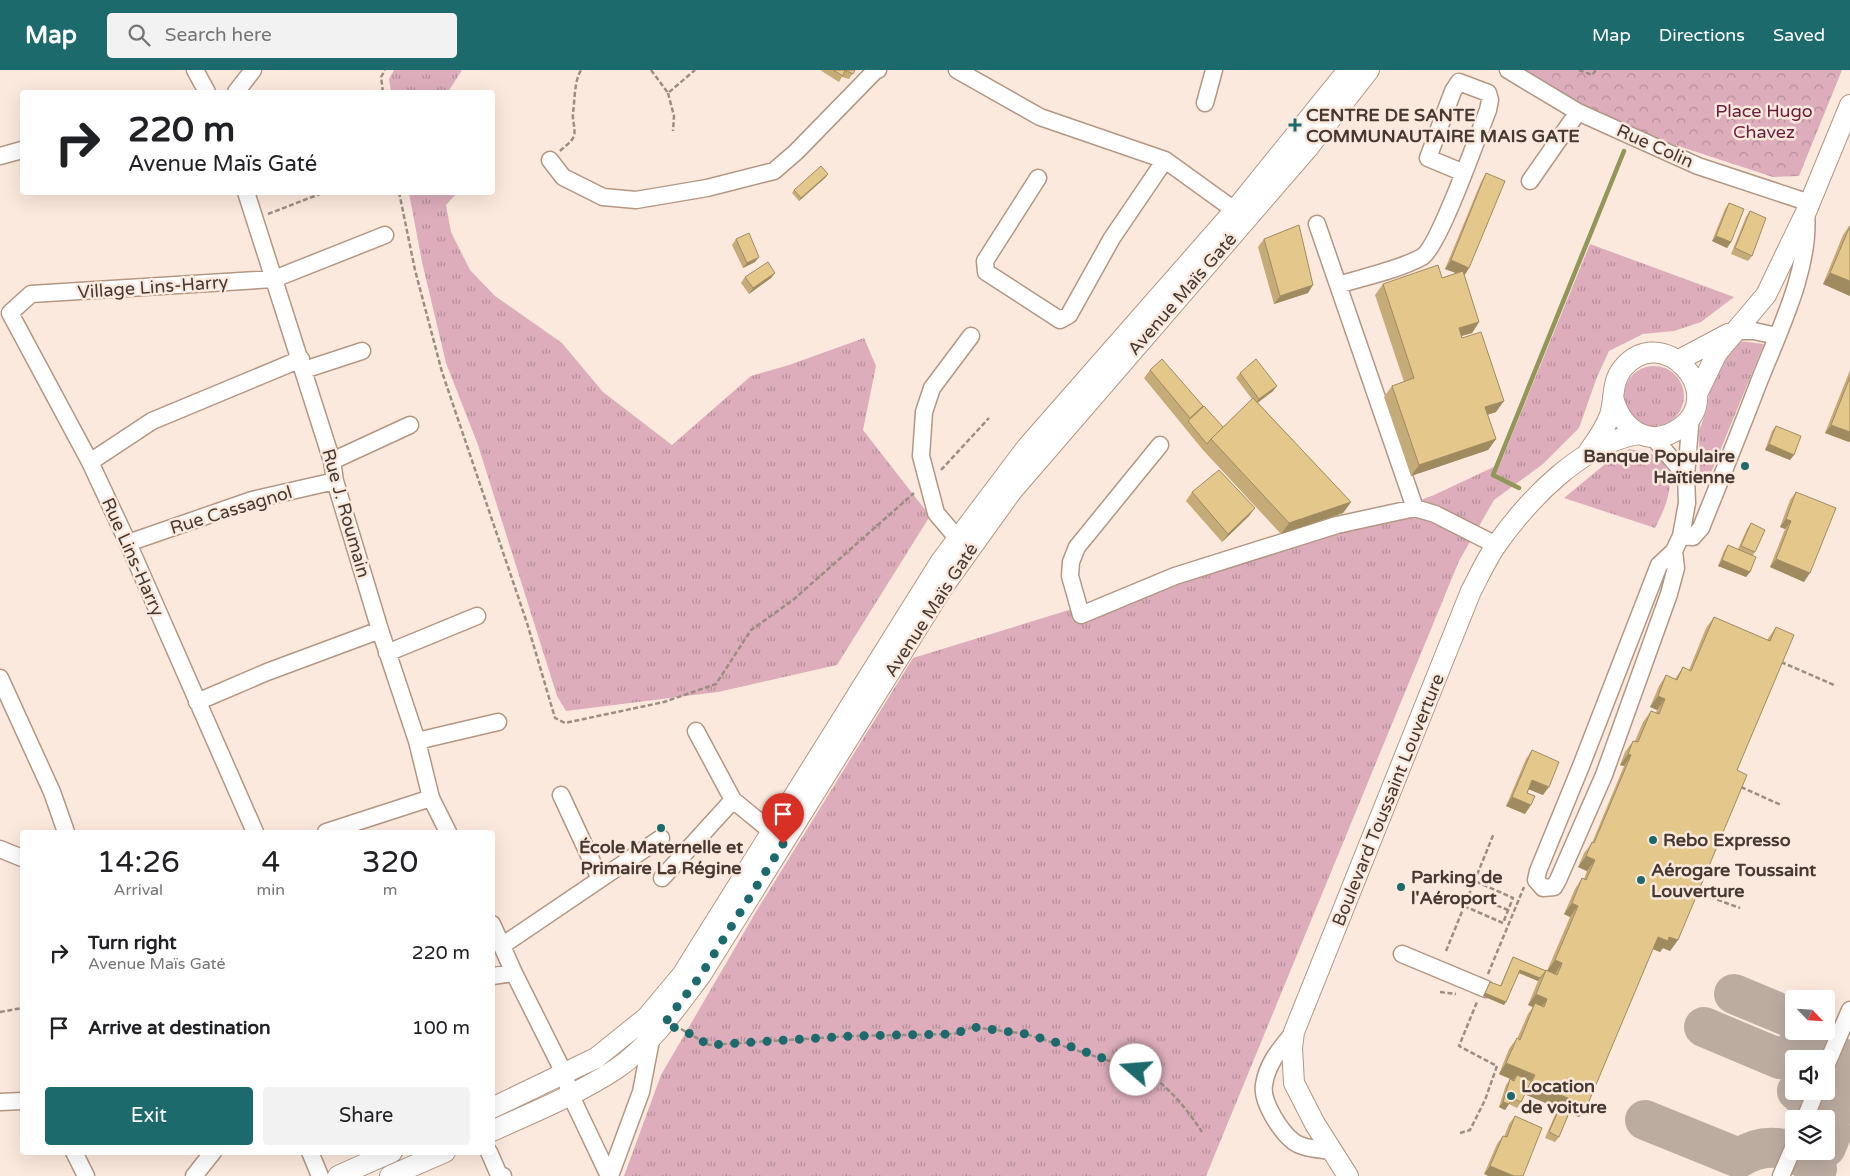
<!DOCTYPE html>
<html lang="en">
<head>
<meta charset="utf-8">
<style>
	:root { --surface:#fff; --page:#f2f2f2; --text:#202124; --muted:#757577; --accent:#1d6a6d }
	body { margin:0; font-family:"Varela Round",sans-serif; background:var(--page); color:var(--text); height:100vh; display:flex; flex-direction:column; font-size:19px; white-space:nowrap }
	* { box-sizing:border-box; margin:0 }
	p { font-size:16px; color:var(--muted) }
	.icon { flex:none; width:28px; height:28px; fill:none; stroke:currentColor; stroke-width:2; stroke-linecap:round; stroke-linejoin:round }
	.map { position:relative; flex:1; overflow:hidden }
	.sheet { position:absolute; left:20px; top:760px; width:475px; height:325px; display:flex; flex-direction:column; background:var(--surface); border-radius:5px; box-shadow:0 5px 20px #0002 }
	.sheet>* { flex:none }
	.guide { position:absolute; left:20px; top:20px; width:475px; height:105px; border-radius:5px; box-shadow:0 5px 20px #0002; background:#fff; color:var(--text); overflow:hidden }
	.needle { width:32px; rotate:115deg }
	.fabs { position:absolute; left:1785px; top:920px; display:grid; gap:10px }
	.fabs a { display:grid; place-items:center; width:50px; height:50px; border-radius:5px; background:var(--surface); box-shadow:0 5px 20px #0002; font-size:25px }
	.pin { position:absolute; display:grid; place-items:center; width:42px; height:42px; color:#fff; margin:-51px -21px; border-radius:50% 50% 50% 0; rotate:-45deg; box-shadow:0 0 5px #0007 }
	.pin .icon { rotate:45deg }
	.me { position:absolute; width:55px; margin:-28px; rotate:288deg; stroke-linejoin:round; filter:drop-shadow(0 0 4px #0008) }
	.turn { display:flex; align-items:center; gap:18px; height:105px; padding:0 25px; font-size:22px }
	.turn .icon { width:65px; height:65px; stroke-width:2.5 }
	.turn b { display:block; font-size:35px; line-height:42px }
	.eta { display:flex; justify-content:space-evenly; align-items:center; height:85px; text-align:center }
	.eta b { font-size:30px; font-weight:600; line-height:35px }
	.cta { display:flex; gap:10px; margin-top:auto; padding:10px 25px }
	.cta a { flex:1; height:58px; border-radius:5px; background:var(--accent); color:#fff; font-size:20px; font-weight:600; line-height:58px; text-align:center }
	.cta a+a { background:var(--page); color:var(--text) }
	ul { padding:0; list-style:none }
	li { display:flex; align-items:center; gap:15px; height:75px; padding:0 25px }
	li div { flex:1 }
	li b { display:block; font-size:19px }
	li em { font-style:normal }
	header { display:flex; align-items:center; gap:30px; box-sizing:border-box; height:70px; padding:0 25px; background:var(--accent); color:#fff }
	header strong { font-size:24px }
	nav { display:flex; gap:28px; margin-inline-start:auto; font-size:18px }
	.search { width:350px; height:45px; background:var(--page); display:flex; align-items:center; gap:12px; box-sizing:border-box; padding:0 18px; border-radius:5px; color:var(--muted); font-size:19px }
	.map>svg:first-child { display:block }
	.grass { fill:url(#grass-tufts) }
	.park { fill:url(#park-crowns) }
	.lines { fill:none; stroke-linecap:round; stroke-linejoin:round }
	.stream { stroke:#919759; stroke-width:4.5 }
	.taxiway { stroke:#bcaca0; stroke-width:40 }
	.minor-casing { stroke:#b39783; stroke-width:19 }
	.major-casing { stroke:#b39783; stroke-width:22 }
	.path { stroke:#9c8d83; stroke-width:2.5; stroke-dasharray:5 2.5; stroke-linecap:butt }
	.minor { stroke:#fff; stroke-width:16 }
	.major { stroke:#fff; stroke-width:20 }
	.wall { fill:#c4ab77 }
	.shaded-wall { fill:#a08b61 }
	.building { fill:#e4c78a; stroke:#a08b61 }
	.route { stroke:#1d6a6d; stroke-width:9; stroke-dasharray:0 16.2 }
	.poi-dot { fill:#1d6a6d; stroke:#fce9dd; stroke-width:2 }
	.labels { text-anchor:middle; dominant-baseline:central; stroke-width:5; stroke-linejoin:round; paint-order:stroke }
	.park-label { font-size:18px; fill:#6b1c3d; stroke:#fce9dd }
	.poi-label { font-size:18px; font-weight:bold; fill:#453931; stroke:#fce9dd; text-anchor:start }
	.street-label { font-size:18px; fill:#453931; stroke:#fce9dd }
</style>
</head>
<body>
<header>
<strong>Map</strong>
<div class="search"><svg class="icon" aria-label="search" viewBox="0 0 24 24"><circle cx="10" cy="10" r="6"/><path d="M15 15l6 6"/></svg>Search here</div>
<nav><a>Map</a><a>Directions</a><a>Saved</a></nav>
</header>
<div class="map">
<svg width="1850" height="1106" viewBox="0 0 1850 1106">
	<defs>
		<pattern id="grass-tufts" width="24" height="20" patternUnits="userSpaceOnUse" patternTransform="scale(1.25)"><rect width="24" height="20" fill="#ddadbb"/><path d="M3 7l-1-3M5 7V3M7 7l1-3M15 17l-1-3M17 17v-4M19 17l1-3" fill="none" stroke="#b58e99"/></pattern>
		<pattern id="park-crowns" width="20" height="18" patternUnits="userSpaceOnUse" patternTransform="scale(1.25)"><rect width="20" height="18" fill="#ddadbb"/><path d="M2 6a3 3 0 1 1 6 0M12 15a3 3 0 1 1 6 0" fill="none" stroke="#b58e99"/></pattern>
	</defs>
	<rect width="100%" height="100%" fill="#fce9dd"/>
	<path class="grass" d="M394,0H462L448,22H391L389,9Z
		M409,123H457L446,135L451,162L470,200L495,226L562,273L603,322L672,375L751,306L789,295L864,268L876,296L863,360L930,446L837,595L718,622L566,641L557,626L478,375L446,293L422,192Z
		M1590,174L1734,227L1701,252L1674,261L1643,264L1609,281L1597,307L1579,358L1543,394L1494,430L1459,491L1206,1106H624L661,1005L757,840L913,588L1394,440L1434,425L1500,394Z
		M1739,271L1764,274L1710,405L1700,410L1699,361L1707,339L1710,316L1714,302Z
		M1624 326a30 30 0 1 1 60 0a30 30 0 1 1-60 0Z
		M1630,379C1637,381 1647,381 1653,385C1682,401 1667,435 1655,458L1564,428L1616,385Z"/>
	<path class="park" d="M1518,0H1842L1799,106L1773,107L1617,56Z"/>
	<g class="lines">
		<path class="stream" d="M1519,418L1493,405L1624,81"/>
		<path class="taxiway" d="M1734,924L1794,949
			M1704,957L1780,989C1802,972 1829,979 1850,993
			M1797,1021C1810,1033 1826,1041 1844,1035
			M1645,1050L1739,1088C1767,1070 1795,1077 1817,1099
			M1826,1077L1850,1019"/>
		<g class="minor-casing">
			<path id="minor" d="M195,0L207,22
				M957,0L1040,47L1165,90L1244,147
				M1508,0L1578,42L1698,96L1810,133
				M236,22L253,0
				M1205,33L1214,0
				M0,86L22,80
				M550,90L563,107L603,127L636,130L707,118L774,101L796,82L875,1L878,0
				M1038,108L985,191L986,202L1060,250L1069,245L1112,168L1165,90
				M1530,111L1578,42
				M246,122L332,391L335,411L380,560L417,671L431,728L448,762
				M1317,154L1415,438
				M1338,215C1364,207 1398,200 1422,187C1439,177 1478,65 1488,40L1490,30L1488,23L1459,12L1453,21L1428,88L1464,103
				M1734,261H1754L1777,266
				M304,300L362,281
				M1653,367L1686,406
				M1160,375L1077,477L1071,492L1070,506L1081,545L1175,506L1337,455L1415,438L1435,444L1496,475
				M332,391L410,355
				M90,392L152,351L301,289
				M1681,466L1693,467L1701,458C1721,408 1741,359 1760,309C1780,259 1811,196 1806,142
				M958,469L936,443L921,386L924,342L932,318L971,266
				M128,473L252,430L335,411
				M1674,481L1676,498L1669,524L1604,705L1558,810L1554,817L1543,818L1536,810L1538,801L1581,696L1659,495L1674,481L1681,466L1687,433L1686,406L1691,345
				M387,583L477,546
				M0,608L52,722L66,762
				M197,632L267,602L380,560
				M696,661L733,730L772,762
				M417,671L498,652
				M561,725L600,809
				M255,762L128,473L90,392L10,243L31,224L274,209L385,165
				M326,762L431,728
				M0,779L22,788
				M662,808L733,730
				M492,854L514,903L564,1003L570,1024L609,1106
				M503,875L661,768
				M1402,884L1486,919
				M492,906L514,903
				M1294,962C1281,978 1267,993 1264,1015C1261,1032 1281,1062 1294,1072C1304,1079 1320,1079 1331,1081
				M1826,996L1850,940
				M0,1032L22,1031
				M1805,1049L1816,1021
				M74,1082L86,1106
				M310,1082L320,1106
				M489,1082L499,1105L503,1106
				M194,1106L213,1082
				M610,1106L641,1022L652,965
				M1781,1106L1794,1076"/>
		</g>
		<g class="major-casing">
			<path id="major" d="M1679,290L1728,264
				M1697,324L1717,283L1766,225L1806,142L1850,35
				M1589,381C1597,370 1605,359 1610,345C1615,330 1611,312 1623,298C1662,251 1729,323 1680,358C1649,380 1621,359 1613,327
				M492,1038L596,988L647,947L682,905L941,491L1027,377L1234,141L1348,0
				M492,1061C534,1042 578,1024 616,999C651,975 676,938 701,905L943,517L1012,421L1308,78L1369,0
				M338,1106L392,1082
				M390,1106L445,1082
				M1348,1106L1315,1054L1294,1013L1292,978L1294,962L1471,521C1479,506 1487,488 1497,474C1529,429 1582,373 1639,364"/>
		</g>
		<path class="path" d="M651,0L668,23L695,0
			M1579,0L1592,5L1596,0
			M383,22L381,7L385,0
			M668,23L674,46L673,61
			M560,81C565,76 571,73 574,66C576,59 572,50 573,43C575,29 574,12 581,0
			M399,122L415,200L442,302L527,553L555,648L565,653L664,632L716,614L751,560L793,530L914,423
			M268,144L325,122
			M941,400L989,348
			M1781,592L1834,615
			M1741,717L1781,735
			M1696,822L1740,838
			M1469,824L1508,840
			M1464,836L1503,853L1513,828L1475,811
			M1446,881L1494,763
			M1488,904L1524,817
			M1440,922L1456,924
			M0,942L22,938
			M681,959L709,975L851,966L954,964L973,957L1026,964L1147,1003C1170,1018 1187,1039 1202,1062
			M1460,1063L1470,1060L1485,1030L1497,996L1459,976L1477,932"/>
		<use href="#minor" class="minor"/>
		<use href="#major" class="major"/>
	</g>
	<path class="wall" d="M820,0H855L849,9L842,7L839,12Z
		M1486,103L1469,198L1464,206L1479,252L1472,263L1461,266L1496,342L1487,345L1496,369L1488,380L1411,406L1384,327L1392,316L1404,312L1375,225L1383,214L1442,208L1456,203L1445,199L1481,112Z
		M828,104L826,107L799,131L792,123L794,120Z
		M1729,133L1731,172L1727,178L1712,171L1725,139Z
		M1750,141L1752,186L1748,191L1731,184L1746,147Z
		M1850,155V226L1823,214L1843,165Z
		M736,169L755,192L743,198L732,175Z
		M1264,169L1308,223L1274,234L1258,177Z
		M775,203L771,208L749,224L741,213L745,207Z
		M1150,300L1203,336L1201,339L1223,357L1252,329L1236,308L1240,303L1273,321L1258,333L1351,432L1343,443L1281,464L1203,380L1144,308Z
		M1850,300V371L1849,372L1825,363Z
		M1776,356L1790,390L1765,380L1772,361Z
		M1192,422L1249,446L1222,472L1186,431Z
		M1796,422L1804,512L1770,497L1785,459L1780,457L1790,430Z
		M1751,453L1755,482L1753,485L1750,502L1746,507L1718,496L1724,481L1728,475L1738,479L1747,459Z
		M1714,547L1767,570L1776,557L1737,700L1678,870L1670,881L1663,878L1660,882L1653,879L1579,1047L1525,1024L1521,1032L1517,1038L1509,1034L1505,1040L1499,1037L1506,1015L1510,1009L1513,1010L1499,1004L1509,979L1517,968V969L1528,944L1533,937L1528,935L1538,911L1518,903L1504,935L1483,926L1490,912L1500,916L1513,887L1547,901L1570,847L1564,844L1575,819L1582,808L1584,809L1587,801L1578,797L1584,783L1592,773L1624,696L1620,695L1625,682L1633,671H1635L1643,652L1651,641L1656,643L1657,640L1650,637L1659,616L1666,605L1675,609L1683,597L1689,600L1706,558Z
		M1532,680L1543,725L1528,719L1527,723L1525,744L1506,736L1526,689Z
		M1559,1039V1067L1555,1072L1545,1068L1555,1045Z
		M1515,1046L1542,1058L1484,1104L1497,1074L1503,1066L1504,1067L1509,1054Z"/>
	<path class="shaded-wall" d="M828,104L826,107L799,131L801,128Z
		M1716,166L1731,172L1727,178L1712,171Z
		M759,187L755,192L743,198L747,193Z
		M1451,190L1469,198L1464,206L1445,199Z
		M775,203L771,208L749,224L753,218Z
		M1830,203L1850,211V226L1823,214Z
		M1313,215L1308,223L1274,234L1280,226Z
		M1479,252L1472,263L1451,269L1459,258Z
		M1277,316L1273,321L1255,334L1259,329Z
		M1504,331L1496,342L1477,348L1485,337Z
		M1831,355L1850,362V371L1849,372L1825,363Z
		M1496,369L1488,380L1411,406L1419,395Z
		M1769,374L1794,385L1790,390L1765,380Z
		M1351,432L1343,443L1281,464L1289,453Z
		M1255,438L1249,446L1222,472L1228,464Z
		M1786,449L1791,451L1785,459L1780,457Z
		M1776,489L1810,503L1804,512L1770,497Z
		M1722,490L1750,502L1746,507L1718,496Z
		M1658,626L1665,629L1657,640L1650,637Z
		M1628,684L1631,685L1624,696L1620,695Z
		M1532,710L1549,717L1543,725L1526,718Z
		M1512,727L1531,735L1525,744L1506,736Z
		M1586,786L1595,790L1587,801L1578,797Z
		M1572,833L1578,836L1570,847L1564,844Z
		M1658,867H1669L1678,870L1670,881L1663,878L1660,882L1650,878Z
		M1555,890L1562,893L1555,904L1547,901Z
		M1520,900L1540,908L1538,911L1518,902Z
		M1485,923L1506,932L1504,935L1483,926Z
		M1536,924L1547,929L1540,940L1535,933L1533,937L1528,935Z
		M1506,993L1535,1005L1527,1016L1517,1005L1513,1010L1499,1004Z
		M1531,1013L1587,1036L1579,1047L1524,1024Z
		M1503,1032L1509,1034L1505,1040L1499,1037Z
		M1490,1096L1514,1106H1488L1484,1104Z"/>
	<path class="building" d="M833,0H855L853,4L845,0L843,6Z
		M821,96L828,104L801,128L794,120Z
		M1486,103L1505,111L1469,198L1451,190Z
		M1729,133L1744,139L1731,172L1716,166Z
		M1750,141L1766,148L1752,186L1735,178Z
		M1299,155L1313,215L1280,226L1264,169Z
		M1850,156V211L1830,203Z
		M749,163L759,187L747,193L736,169Z
		M768,192L775,203L753,218L745,207Z
		M1438,195L1442,208L1463,201L1479,252L1459,258L1462,268L1481,262L1504,331L1485,337L1496,369L1419,395L1392,316L1414,308L1383,214Z
		M1162,289L1203,336L1190,348L1150,300Z
		M1256,289L1277,316L1259,329L1240,303Z
		M1850,307V362L1831,355Z
		M1253,328L1351,432L1289,453L1211,369Z
		M1204,336L1223,357L1211,369L1207,374L1188,351Z
		M1776,356L1801,366L1794,385L1769,374Z
		M1219,400L1255,438L1228,464L1192,422Z
		M1796,422L1836,438L1810,503L1776,489L1791,451L1786,449Z
		M1751,453L1765,460L1755,482L1741,476Z
		M1728,475L1756,487L1750,502L1722,490Z
		M1714,547L1770,571L1776,557L1794,565L1737,700L1747,705L1678,870L1669,867L1668,871L1658,867L1587,1036L1531,1013L1535,1005L1506,993L1517,968L1520,970L1535,933L1544,937L1547,929L1536,924L1546,900L1557,905L1561,896L1562,893L1555,890L1578,836L1572,833L1582,808L1586,810L1595,790L1586,786L1592,772L1594,773L1631,685L1628,684L1633,671L1638,672L1651,641L1659,644L1665,629L1658,626L1666,605L1677,610L1683,597L1691,601Z
		M1532,680L1559,692L1549,717L1532,710L1527,723L1535,726L1531,735L1512,727Z
		M1513,887L1546,901L1540,908L1520,900L1506,932L1485,923L1490,912L1501,916Z
		M1517,1005L1531,1011L1528,1018L1525,1017L1522,1022L1525,1024L1521,1032L1512,1028L1509,1034L1503,1032L1510,1009L1514,1011Z
		M1559,1039L1569,1043L1559,1067L1549,1062Z
		M1515,1046L1542,1058L1523,1106H1514L1490,1096L1503,1066L1507,1067Z"/>
	<g class="lines">
		<path class="route" d="M783,774L701,905L664,954L685,961L709,975L851,966L954,964L973,957L1026,964L1069,976L1136,1000"/>
	</g>
	<g class="poi-dot">
		<path d="M1292.5 47.5h5v5h5v5h-5v5h-5v-5h-5v-5h5z"/>
		<circle cx="1745" cy="396" r="5"/>
		<circle cx="661" cy="758" r="5"/>
		<circle cx="1653" cy="770" r="5"/>
		<circle cx="1641" cy="810" r="5"/>
		<circle cx="1401" cy="817" r="5"/>
		<circle cx="1511" cy="1026" r="5"/>
	</g>
	<g class="labels">
		<g class="park-label">
			<text x="1764" y="41">Place Hugo<tspan x="1764" dy="21">Chavez</tspan></text>
		</g>
		<g class="poi-label">
			<text x="1306" y="45">CENTRE DE SANTE<tspan x="1306" dy="21">COMMUNAUTAIRE MAIS GATE</tspan></text>
			<text x="1735" y="386" text-anchor="end">Banque Populaire<tspan x="1735" dy="21">Haïtienne</tspan></text>
			<text x="1663" y="770">Rebo Expresso</text>
			<text x="661" y="777" text-anchor="middle">École Maternelle et<tspan x="661" dy="21">Primaire La Régine</tspan></text>
			<text x="1651" y="800">Aérogare Toussaint<tspan x="1651" dy="21">Louverture</tspan></text>
			<text x="1411" y="807">Parking de<tspan x="1411" dy="21">l'Aéroport</tspan></text>
			<text x="1521" y="1016">Location<tspan x="1521" dy="21">de voiture</tspan></text>
		</g>
		<g class="street-label">
			<text transform="translate(1655 76) rotate(24)">Rue Colin</text>
			<text transform="translate(153 217) rotate(-4)">Village Lins-Harry</text>
			<text transform="translate(1182 224) rotate(-49)">Avenue Maïs Gaté</text>
			<text transform="translate(231 440) rotate(-17)">Rue Cassagnol</text>
			<text transform="translate(346 443) rotate(74)">Rue J. Roumain</text>
			<text transform="translate(133 487) rotate(66)">Rue Lins-Harry</text>
			<text transform="translate(931 540) rotate(-57)">Avenue Maïs Gaté</text>
			<text transform="translate(1388 730) rotate(-68)">Boulevard Toussaint Louverture</text>
		</g>
	</g>
</svg>
<div class="fabs">
<a><svg class="needle" viewBox="-14 -14 28 28"><path d="M0-13l5 13h-10z" fill="#e53935"/><path d="M0 13l5-13h-10z" fill="#757577"/></svg></a>
<a><svg class="icon" aria-label="sound" viewBox="0 0 24 24"><path d="M4 9h4l5-4v14l-5-4H4zM17 9q2 3 0 6"/></svg></a>
<a><svg class="icon" aria-label="layers" viewBox="0 0 24 24"><path d="M12 4l9 5-9 5-9-5zM3 14l9 5 9-5"/></svg></a>
</div>
<div class="pin" style="left:783px;top:774px;background:#d93025"><svg class="icon" aria-label="arrive" viewBox="0 0 24 24"><path d="M6 21V4h12l-3 4 3 4H6"/></svg></div>
<svg class="me" style="left:1136px;top:1000px" viewBox="-20 -20 40 40"><circle r="19" fill="#fff"/><path d="M0-13L10 11 0 6-10 11z" fill="#1d6a6d"/></svg>
<div class="guide">
<div class="turn"><svg class="icon" aria-label="right" viewBox="0 0 24 24"><path d="M7 20v-9h11M14 6l5 5-5 5"/></svg><div><b>220 m</b>Avenue Maïs Gaté</div></div>
</div>
<section class="sheet">
<div class="eta">
<div><b>14:26</b><p>Arrival</p></div>
<div><b>4</b><p>min</p></div>
<div><b>320</b><p>m</p></div>
</div>
<ul>
<li><svg class="icon" aria-label="right" viewBox="0 0 24 24"><path d="M7 20v-9h11M14 6l5 5-5 5"/></svg><div><b>Turn right</b><p>Avenue Maïs Gaté</p></div><em>220 m</em></li>
<li><svg class="icon" aria-label="arrive" viewBox="0 0 24 24"><path d="M6 21V4h12l-3 4 3 4H6"/></svg><div><b>Arrive at destination</b></div><em>100 m</em></li>
</ul>
<div class="cta"><a>Exit</a><a>Share</a></div>
</section>
</div>
</body>
</html>
